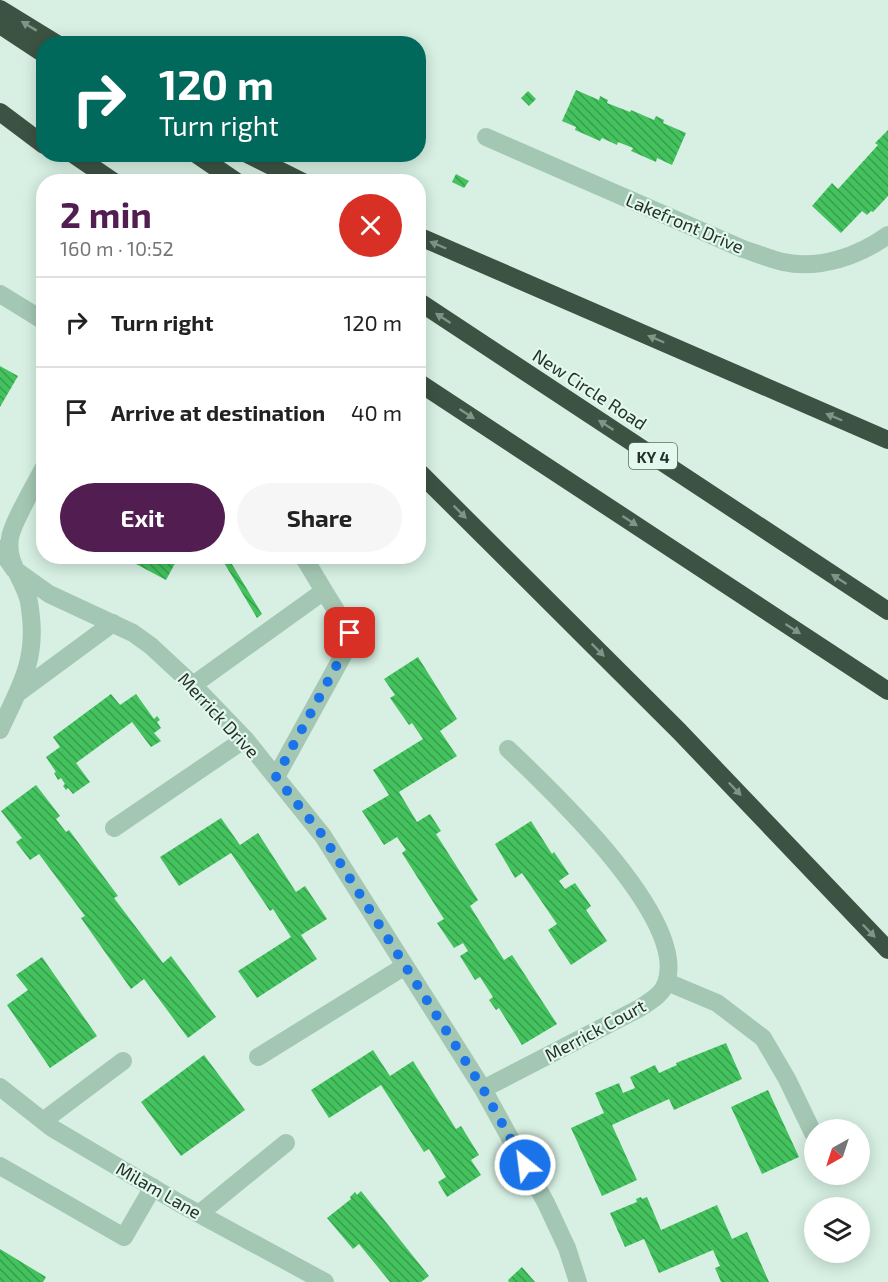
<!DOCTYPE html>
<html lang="en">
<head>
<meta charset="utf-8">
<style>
	:root { --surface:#fff; --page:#f6f6f6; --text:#222; --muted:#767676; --line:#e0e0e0; --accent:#521d50 }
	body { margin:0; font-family:"Exo 2",sans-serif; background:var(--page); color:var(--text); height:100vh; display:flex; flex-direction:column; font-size:22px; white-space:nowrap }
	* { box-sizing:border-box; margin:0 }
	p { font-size:20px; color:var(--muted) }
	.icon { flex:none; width:33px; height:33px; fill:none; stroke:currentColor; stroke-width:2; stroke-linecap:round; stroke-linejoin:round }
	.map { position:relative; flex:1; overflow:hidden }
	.panel { position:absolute; left:36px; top:174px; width:390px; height:390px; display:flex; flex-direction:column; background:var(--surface); border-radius:24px; box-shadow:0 3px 15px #0003 }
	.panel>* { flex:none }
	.banner { position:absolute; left:36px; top:36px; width:390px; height:126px; border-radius:24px; box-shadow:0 3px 15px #0003; background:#00695c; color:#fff; overflow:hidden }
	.needle { width:39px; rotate:219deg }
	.tools { position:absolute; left:804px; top:1119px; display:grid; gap:12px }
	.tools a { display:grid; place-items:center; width:66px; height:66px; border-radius:50%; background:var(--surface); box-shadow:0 3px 15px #0003; font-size:30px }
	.pin { position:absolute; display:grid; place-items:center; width:51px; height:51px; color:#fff; margin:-26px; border-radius:12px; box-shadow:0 3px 9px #0006 }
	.me { position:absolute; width:66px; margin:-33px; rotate:331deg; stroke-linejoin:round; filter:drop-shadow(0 0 4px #0008) }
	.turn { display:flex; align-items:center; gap:21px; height:126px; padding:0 24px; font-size:27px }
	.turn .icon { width:78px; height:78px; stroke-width:2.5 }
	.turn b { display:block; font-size:42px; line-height:51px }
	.round { display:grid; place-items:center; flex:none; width:63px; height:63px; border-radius:32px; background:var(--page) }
	.head { display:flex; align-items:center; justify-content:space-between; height:102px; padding:0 24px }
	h1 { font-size:36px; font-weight:700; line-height:45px; color:var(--accent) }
	.action { display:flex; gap:12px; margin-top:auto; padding:12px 24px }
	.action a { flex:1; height:69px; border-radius:36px; background:var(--accent); color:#fff; font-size:24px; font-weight:700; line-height:69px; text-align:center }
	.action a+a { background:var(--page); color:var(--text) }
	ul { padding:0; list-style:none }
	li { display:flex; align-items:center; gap:18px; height:90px; padding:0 24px; border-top:2px solid var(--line) }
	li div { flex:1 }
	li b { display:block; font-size:22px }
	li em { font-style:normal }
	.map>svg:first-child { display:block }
	.building { fill:url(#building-back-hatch) }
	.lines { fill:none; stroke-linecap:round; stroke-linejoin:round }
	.minor { stroke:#a4c7b3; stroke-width:18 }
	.highway { stroke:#3c5343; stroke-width:18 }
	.oneway { fill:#7f9587 }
	.route { stroke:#1a73e8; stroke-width:10; stroke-dasharray:0 18 }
	.labels { text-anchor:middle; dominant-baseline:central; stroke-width:4.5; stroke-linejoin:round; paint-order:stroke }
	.shield { fill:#e3f8ee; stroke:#5e6d64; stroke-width:1.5 }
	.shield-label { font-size:16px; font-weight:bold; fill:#253229 }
	.street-label { font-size:18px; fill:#253229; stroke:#e3f8ee }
</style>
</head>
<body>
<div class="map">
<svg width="888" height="1282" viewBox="0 0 888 1282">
	<defs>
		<pattern id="building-back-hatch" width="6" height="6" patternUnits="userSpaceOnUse" patternTransform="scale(1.5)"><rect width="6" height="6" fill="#43c25e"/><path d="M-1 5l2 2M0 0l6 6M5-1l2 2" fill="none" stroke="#389e4e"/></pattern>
	</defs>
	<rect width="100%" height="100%" fill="#d7f0e3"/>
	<path class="building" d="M576,90L599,100L600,96L608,100L607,103L630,112L631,110L654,120L656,116L664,120L663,123L686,133L672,165L657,158L656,162L631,151L633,148L618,142L617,145L602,138L600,141L575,130L576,127L562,121Z
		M528,91L536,99L529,106L521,98Z
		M888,130V196L873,212L871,211L867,215L862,211L841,233L812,206L832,183L838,189L878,145L875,143Z
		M456,174L469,181L464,188L452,182Z
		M0,366L18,376L0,407Z
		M121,556H179L166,580Z
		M187,556H201L191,563Z
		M220,556H227L262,614L257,618Z
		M418,657L457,719L440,731L457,756L399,792L417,822L430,814L441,831L436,834L478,900L470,906L504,960L512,955L557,1024L522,1045L499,1008L496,1010L489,1000L493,997L480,977L475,980L460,956L468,951L463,943L454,948L437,923L444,919L402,853L406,850L397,837L384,845L362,811L389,795L373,770L423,739L412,723L409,725L390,698L395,695L384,679Z
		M111,694L120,705L136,694L154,719L157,716L160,720L157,722L161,728L154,733L161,741L151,747L132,722L76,763L90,782L73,794L68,788L66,790L63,786L65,784L61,778L58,780L54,773L56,772L46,757L60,747L53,737Z
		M36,785L60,816L56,819L66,832L69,830L118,896L114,898L163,963L171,956L216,1017L188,1038L144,979L131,989L81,918L85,916L39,854L30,860L16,842L22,838L1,811Z
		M221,818L240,845L258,833L296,892L305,886L327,919L301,935L317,959L257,998L238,971L291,937L273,909L270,911L231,853L179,886L160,857Z
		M531,821L552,854L554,852L569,874L559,881L565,889L575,883L591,906L586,910L607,941L571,965L548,930L557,924L522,873L515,878L495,844Z
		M42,957L97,1036L50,1068L7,1005L28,990L16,975Z
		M726,1043L742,1079L674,1110L669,1099L612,1125L637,1180L602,1196L571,1128L604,1113L595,1093L619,1083L623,1093L635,1088L630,1077L655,1065L659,1073L677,1065L676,1063Z
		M373,1050L390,1076L413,1061L456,1129L461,1126L479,1155L471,1160L481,1175L447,1197L438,1182L446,1177L429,1149L424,1152L381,1085L329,1118L311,1090Z
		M204,1055L245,1110L181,1156L141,1102Z
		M768,1090L799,1157L762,1174L731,1107Z
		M361,1191L429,1276L421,1282H390L359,1244L353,1249L327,1218L351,1199L350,1197L355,1192L357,1195Z
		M641,1197L642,1199L647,1197L661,1230L717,1205L732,1239L747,1232L769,1282H721L715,1268L720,1266L713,1250L659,1273L644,1239L625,1247L610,1213L637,1202L636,1199Z
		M0,1249L46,1277L43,1282H0Z
		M522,1267L535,1282H509L508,1280Z"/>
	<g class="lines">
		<path class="minor" d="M486,137L743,249C756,253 770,259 783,262C819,270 859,256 888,235
			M0,294L44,321
			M0,549L14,569L49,594L133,633L151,646L193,685L245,739L323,836L483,1089L546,1203L567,1248L578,1282
			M303,556L324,591
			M193,685L324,591L350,633L347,648L276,777
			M18,693L113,623
			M0,730C18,690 36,664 31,617C30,611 30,604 28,598C22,577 6,562 10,538C12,523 36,483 44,467
			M114,828L245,739
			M667,982L717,1003L763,1038L787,1079L814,1135
			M258,1057L405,966
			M0,1087L52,1128L179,1203L325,1282
			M483,1089L640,1008C650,1001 662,995 666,983C689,919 551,790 508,749
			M43,1121L123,1061
			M0,1166L124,1237L153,1187
			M199,1214L286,1143"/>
		<path class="highway" d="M0,9L57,44
			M0,25L44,54
			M0,112L44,145
			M73,154L114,182
			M196,154L237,182
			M247,154L303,182
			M418,236L888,440
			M418,301L888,611
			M418,382L888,691
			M418,471L679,731L888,950"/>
	</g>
	<defs><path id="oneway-solid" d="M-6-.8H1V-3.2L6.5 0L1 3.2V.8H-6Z" transform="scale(1.5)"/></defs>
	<g class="oneway">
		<use href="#oneway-solid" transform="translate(29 26) rotate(-149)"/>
		<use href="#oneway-solid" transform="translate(438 245) rotate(-157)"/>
		<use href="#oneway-solid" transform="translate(443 318) rotate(-147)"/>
		<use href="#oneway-solid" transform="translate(656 339) rotate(-157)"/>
		<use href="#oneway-solid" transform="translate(467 414) rotate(33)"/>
		<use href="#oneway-solid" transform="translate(834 417) rotate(-157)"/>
		<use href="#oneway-solid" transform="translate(606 425) rotate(-147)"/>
		<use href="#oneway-solid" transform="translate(460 512) rotate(45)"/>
		<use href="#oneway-solid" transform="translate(630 521) rotate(33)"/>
		<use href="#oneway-solid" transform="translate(839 579) rotate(-147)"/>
		<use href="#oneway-solid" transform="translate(793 629) rotate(33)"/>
		<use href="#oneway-solid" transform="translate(598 650) rotate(45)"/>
		<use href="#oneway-solid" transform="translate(735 789) rotate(46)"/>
		<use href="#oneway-solid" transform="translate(869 931) rotate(46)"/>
	</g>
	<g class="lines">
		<path class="route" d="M350,633L346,648L276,777L323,836L483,1089L525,1165"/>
	</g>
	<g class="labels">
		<rect class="shield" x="629" y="443" width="48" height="26" rx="4.5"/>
		<g class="shield-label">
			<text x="653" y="456">KY 4</text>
		</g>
		<g class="street-label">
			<text transform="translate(685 223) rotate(23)">Lakefront Drive</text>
			<text transform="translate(590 389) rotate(33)">New Circle Road</text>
			<text transform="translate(219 715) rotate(47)">Merrick Drive</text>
			<text transform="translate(595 1030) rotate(-28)">Merrick Court</text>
			<text transform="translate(159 1190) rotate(30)">Milam Lane</text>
		</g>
	</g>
</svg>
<div class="tools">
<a><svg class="needle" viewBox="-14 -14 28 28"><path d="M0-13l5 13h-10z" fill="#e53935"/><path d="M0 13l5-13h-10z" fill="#767676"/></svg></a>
<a><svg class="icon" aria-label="layers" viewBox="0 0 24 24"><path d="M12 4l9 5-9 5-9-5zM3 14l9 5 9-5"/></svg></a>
</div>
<div class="pin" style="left:350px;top:633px;background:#d93025"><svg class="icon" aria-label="arrive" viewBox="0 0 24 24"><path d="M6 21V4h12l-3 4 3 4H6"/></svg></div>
<svg class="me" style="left:525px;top:1165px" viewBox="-20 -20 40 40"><circle r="17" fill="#1a73e8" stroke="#fff" stroke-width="3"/><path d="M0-11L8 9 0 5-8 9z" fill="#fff"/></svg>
<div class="banner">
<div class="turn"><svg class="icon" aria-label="right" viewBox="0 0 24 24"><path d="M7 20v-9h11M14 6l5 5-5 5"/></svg><div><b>120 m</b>Turn right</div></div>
</div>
<section class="panel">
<div class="head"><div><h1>2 min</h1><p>160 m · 10:52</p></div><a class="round" style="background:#d93025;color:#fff"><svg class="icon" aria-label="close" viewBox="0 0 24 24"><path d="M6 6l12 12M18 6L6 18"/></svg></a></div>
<ul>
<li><svg class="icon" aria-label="right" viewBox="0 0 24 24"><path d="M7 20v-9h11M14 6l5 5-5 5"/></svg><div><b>Turn right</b></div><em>120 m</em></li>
<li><svg class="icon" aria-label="arrive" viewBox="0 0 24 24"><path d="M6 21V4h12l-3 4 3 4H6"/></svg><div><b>Arrive at destination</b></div><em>40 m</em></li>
</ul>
<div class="action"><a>Exit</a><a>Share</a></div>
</section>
</div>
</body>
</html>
